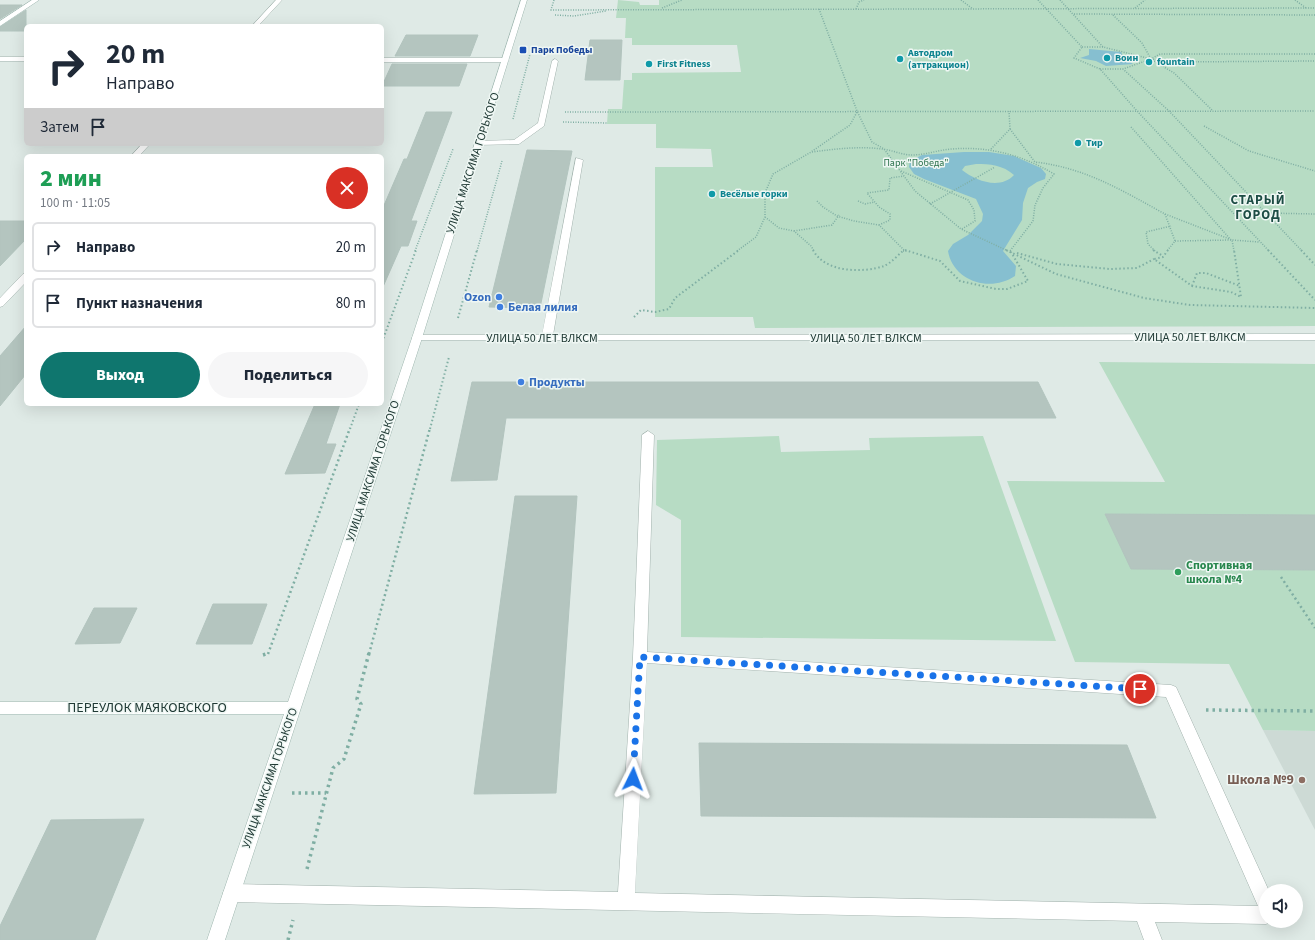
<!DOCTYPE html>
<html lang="ru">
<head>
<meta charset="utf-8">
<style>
	:root { --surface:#fff; --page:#f6f6f7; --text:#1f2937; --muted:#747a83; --line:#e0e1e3; --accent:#0f766e }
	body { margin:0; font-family:"Source Sans 3",sans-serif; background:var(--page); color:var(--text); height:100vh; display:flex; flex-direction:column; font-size:15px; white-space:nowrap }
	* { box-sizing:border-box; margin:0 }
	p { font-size:13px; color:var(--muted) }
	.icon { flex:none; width:22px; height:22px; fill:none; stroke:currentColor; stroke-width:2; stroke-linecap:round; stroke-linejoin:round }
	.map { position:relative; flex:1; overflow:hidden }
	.details { position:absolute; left:24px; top:154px; width:360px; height:252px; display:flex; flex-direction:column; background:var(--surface); border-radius:6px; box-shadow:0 4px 16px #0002 }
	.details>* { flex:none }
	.hud { position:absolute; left:24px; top:24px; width:360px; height:122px; border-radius:6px; box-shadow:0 4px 16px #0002; background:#fff; color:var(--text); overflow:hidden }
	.tools { position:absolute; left:1259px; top:884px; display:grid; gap:8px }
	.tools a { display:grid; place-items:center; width:44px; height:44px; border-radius:50%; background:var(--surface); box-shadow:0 4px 16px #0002; font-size:20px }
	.pin { position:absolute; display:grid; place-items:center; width:34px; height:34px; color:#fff; margin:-17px; border:2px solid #fff; border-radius:50%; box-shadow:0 1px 4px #0007 }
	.me { position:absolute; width:44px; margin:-22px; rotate:3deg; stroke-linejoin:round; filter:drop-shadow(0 0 3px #0008) }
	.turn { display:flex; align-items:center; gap:14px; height:84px; padding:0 16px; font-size:18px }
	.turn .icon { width:52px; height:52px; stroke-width:2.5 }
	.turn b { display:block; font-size:28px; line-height:34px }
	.then { display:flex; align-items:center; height:38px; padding:0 16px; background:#0003; gap:8px; font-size:15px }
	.round { display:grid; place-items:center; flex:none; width:42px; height:42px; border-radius:21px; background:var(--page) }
	.summary { display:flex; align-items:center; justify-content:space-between; height:68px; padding:0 16px }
	h1 { font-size:24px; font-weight:800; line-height:30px; color:#1e9e55 }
	.cta { display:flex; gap:8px; margin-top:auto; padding:8px 16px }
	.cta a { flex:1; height:46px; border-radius:24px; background:var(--accent); color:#fff; font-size:16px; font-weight:800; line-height:46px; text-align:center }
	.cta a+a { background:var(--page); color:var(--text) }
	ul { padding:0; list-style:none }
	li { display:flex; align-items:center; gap:12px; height:50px; margin:0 8px 6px; padding:0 8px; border:2px solid var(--line); border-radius:6px }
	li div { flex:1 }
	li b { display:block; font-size:15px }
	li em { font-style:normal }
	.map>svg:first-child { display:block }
	.built { fill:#cddad5 }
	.green { fill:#b7dcc4 }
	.water { fill:#86bfd0; fill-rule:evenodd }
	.building { fill:#b4c5bf; stroke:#b2c4be }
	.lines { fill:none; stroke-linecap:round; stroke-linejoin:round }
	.lane-casing { stroke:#a2b2ad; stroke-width:1 }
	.street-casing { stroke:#a2b2ad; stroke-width:1 }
	.secondary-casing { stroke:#9eb6af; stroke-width:1 }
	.path-far3 { stroke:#7faea3; stroke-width:1.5; stroke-dasharray:1 1.5; stroke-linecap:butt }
	.path-far2 { stroke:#7faea3; stroke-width:2; stroke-dasharray:1.5 2.5; stroke-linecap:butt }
	.path-far1 { stroke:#7faea3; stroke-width:2.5; stroke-dasharray:2 3; stroke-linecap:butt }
	.path { stroke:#7faea3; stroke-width:3.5; stroke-dasharray:2.5 4; stroke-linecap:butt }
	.lane { fill:#fff; fill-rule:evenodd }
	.street { fill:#fff; fill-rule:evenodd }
	.secondary { fill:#fff; fill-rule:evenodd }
	.route { stroke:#1a73e8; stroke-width:7; stroke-dasharray:0 12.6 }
	.transit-dot { fill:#1a4fb4; stroke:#eff7f4; stroke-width:1.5 }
	.culture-dot { fill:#0f9aa8; stroke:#eff7f4; stroke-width:1.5 }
	.shop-dot { fill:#3f7fe0; stroke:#eff7f4; stroke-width:1.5 }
	.leisure-dot { fill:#2e9e5b; stroke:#eff7f4; stroke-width:1.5 }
	.education-dot { fill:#8d6e63; stroke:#eff7f4; stroke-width:1.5 }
	.labels { text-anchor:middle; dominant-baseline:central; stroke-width:3; stroke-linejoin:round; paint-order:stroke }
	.far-transit-label { font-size:10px; font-weight:bold; fill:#164399; stroke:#eff7f4; text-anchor:start }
	.far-culture-label { font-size:10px; font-weight:bold; fill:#0d838f; stroke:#eff7f4; text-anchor:start }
	.far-park-label { font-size:10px; fill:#2a714b; stroke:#eff7f4 }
	.street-label { font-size:12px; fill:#203a35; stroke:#eff7f4 }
	.shop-label { font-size:12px; font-weight:bold; fill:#366cbe; stroke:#eff7f4; text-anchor:start }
	.leisure-label { font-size:12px; font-weight:bold; fill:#27864d; stroke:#eff7f4; text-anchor:start }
	.far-district-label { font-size:13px; font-weight:bold; letter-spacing:1px; fill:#1c4c44; stroke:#eff7f4 }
	.near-street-label { font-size:14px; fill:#203a35; stroke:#eff7f4 }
	.near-education-label { font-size:14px; font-weight:bold; fill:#785e54; stroke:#eff7f4; text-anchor:end }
</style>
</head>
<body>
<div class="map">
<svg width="1315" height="940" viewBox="0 0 1315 940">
	<rect width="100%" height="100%" fill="#dfeae6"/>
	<path class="built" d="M1263,730L1315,731V830Z"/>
	<path class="green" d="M618,0L639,2L640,5H659V0H1315V326L755,328L753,317H655V167H713L711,149L656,148V124H607L608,109H622L624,80H632V73L741,72L737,45H632V38H625L626,18H616Z
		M1099,362L1315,364V731L1263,730L1229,664L1075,662L1007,481L1165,482Z
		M779,436L781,452L870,450L869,438L983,436L1056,641L681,637V520L656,505L657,440Z"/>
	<path class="water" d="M1089,49L1121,52L1124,58L1133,64L1106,66L1096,61L1080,58L1089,55Z
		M964,152H989L1014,156L1041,168L1046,174L1045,179L1037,182L1028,188L1023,203L1022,220L1003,251L1016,266L1015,276C990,293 953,281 948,251L953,244L968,235L982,221L983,214L976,199L924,179L914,174L909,167L910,161L922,155ZM976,164C990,164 1003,165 1014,175C1000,190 976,181 962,170L965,166Z"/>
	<path class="building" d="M0,5H22L0,19Z
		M26,10V31H0V27Z
		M406,35H478L470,56H395Z
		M590,40H622L620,80H585Z
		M392,64H467L459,86H382Z
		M426,112H452L411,221H417L408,246H401L382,289V210L404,159H407Z
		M527,150L572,151L540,308L489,307Z
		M0,221H26V239L0,266Z
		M26,326V374L0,406V356Z
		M472,382H1038L1056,418H506L497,480L451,481Z
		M315,404H340L326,444H336L325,473L285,474Z
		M515,496H577L556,793L474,794Z
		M1105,514L1315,515V570L1131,569Z
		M213,604H267L252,644H196Z
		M94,608H137L120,643L75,644Z
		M699,743L1127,745L1156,818L701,816Z
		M144,819L95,940H0V926L51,820Z"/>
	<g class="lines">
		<g class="lane-casing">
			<path id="lane" d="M648,431L654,435L647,652L1171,685L1176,687L1269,891H1266V921H1272L1266,924L1155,922L1162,940H1144L1137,921L232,902L226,899L223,893L226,887L232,884L618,892L633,657L642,435ZM647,663L1166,697L1258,906L635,893Z"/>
		</g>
		<g class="street-casing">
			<path id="street" d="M276,0H282L258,26H252Z
				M0,57H26V61H0Z
				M382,58H506L509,60L506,62H382Z
				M555,59L558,61L544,126L519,144L476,145V141H479L514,140L538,123L552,61Z
				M142,144H150L139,156H131Z
				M576,158L583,160L553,335L1315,334V340H413L412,338L413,336L417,335H542Z
				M26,273V282L3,306L0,307V298L23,274Z"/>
		</g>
		<g class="secondary-casing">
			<path id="secondary" d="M32,0H39L0,26V21Z
				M521,0H527L422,338L225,940H207L284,714H0V702H288L412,338Z"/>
		</g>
		<path class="path-far3" d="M554,0L551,10L1315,8
			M961,0L973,9
			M1038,0L1082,47L1074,58L1100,69L1137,111L1269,251
			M1060,0L1103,47L1151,59L1123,69L1169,111L1302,251
			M1295,0L1306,8
			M662,8L682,0
			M1135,8L1145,0
			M819,9L857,111L872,142L884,149L915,191L961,229L1008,251
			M856,9L859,2L864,0
			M1074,14L1315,15
			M555,15L574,16L606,11
			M1113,15L1142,43L1151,59L1174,73L1212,110
			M1082,47H1103
			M1315,54H1160L1151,59L1173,62L1315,61
			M1100,69H1123
			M565,112L1315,111
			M513,119L530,54
			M563,122L607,123
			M1204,126L1249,151L1315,171
			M1131,127L1231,240
			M1010,129L1035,162C1086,168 1121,190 1165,214
			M991,149L1010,129L1009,111
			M812,152C835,149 859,146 882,149C892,150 902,155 912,155C926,155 938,150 952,149C989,146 1022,155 1054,174L1043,188L1035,205L1033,221L1010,251
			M901,171L968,200L974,210L975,221L962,229
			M817,201L823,207L837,216L854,221L879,225L904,250
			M858,201L865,204L874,202
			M930,204L995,167
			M1266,213L1315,214
			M1165,214L1232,240L1234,251
			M1165,214L1175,241L1167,251
			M765,217L779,228L794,231L811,246L814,251
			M879,225L890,220V214L879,207L867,193L889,190L890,178L904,176
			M794,231L832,225L839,215
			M1175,241L1232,240L1259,242
			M415,251L453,149
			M477,251L502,161
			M737,251L756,237L765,217V193L773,174L811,152L850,125L857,112
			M903,251H908
			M1155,251L1148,244L1146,232L1171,226"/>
		<path class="path-far2" d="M813,250C825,273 863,273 884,266C891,263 898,255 904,250
			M905,250L940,261L960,281L996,289H1007L1028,281L1011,252
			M1006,250L1056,274L1144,298L1190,305L1315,308
			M1153,250L1163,256
			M1168,250L1163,257L1154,259L1192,286L1231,292L1241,297L1234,250
			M1268,250L1315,300
			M1301,250L1315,265
			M1017,253L1057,264L1110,269L1137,268L1154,259
			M1192,286L1197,273H1206L1240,286
			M634,317L641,310L655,312L669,309L675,298L739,250
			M458,318L477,250
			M382,342L416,250
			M350,429L359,404
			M430,429L449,357"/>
		<path class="path-far1" d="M1281,577L1315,628
			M268,654L350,428
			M369,654L430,428"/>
		<path class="path" d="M263,655L269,653
			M1206,710L1315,711
			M292,793H326
			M307,869L333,768L344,759L361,704L357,699L369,653
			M288,940L293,920"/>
		<use href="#lane" class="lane"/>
		<use href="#street" class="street"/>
		<use href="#secondary" class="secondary"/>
	</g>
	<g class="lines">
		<path class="route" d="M633,779L640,657L1140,689"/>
	</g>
	<rect class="transit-dot" x="519" y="46" width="8" height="8" rx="2"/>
	<g class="culture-dot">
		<circle cx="1107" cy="58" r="4"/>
		<circle cx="900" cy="59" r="4"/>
		<circle cx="1149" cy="62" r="4"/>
		<circle cx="649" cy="64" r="4"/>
		<circle cx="1078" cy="143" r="4"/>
		<circle cx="712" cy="194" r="4"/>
	</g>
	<g class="shop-dot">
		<circle cx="499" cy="297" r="4"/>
		<circle cx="500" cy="307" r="4"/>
		<circle cx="521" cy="382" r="4"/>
	</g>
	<circle class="leisure-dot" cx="1178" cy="572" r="4"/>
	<circle class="education-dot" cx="1302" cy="780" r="4"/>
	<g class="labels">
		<g class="far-transit-label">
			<text x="531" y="50">Парк Победы</text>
		</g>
		<g class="far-culture-label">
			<text x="908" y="53">Автодром<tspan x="908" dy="12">(аттракцион)</tspan></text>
			<text x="1115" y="58">Воин</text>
			<text x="1157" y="62">fountain</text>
			<text x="657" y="64">First Fitness</text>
			<text x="1086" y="143">Тир</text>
			<text x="720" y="194">Весёлые горки</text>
		</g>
		<g class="far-park-label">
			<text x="916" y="163">Парк "Победа"</text>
		</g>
		<g class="street-label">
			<text transform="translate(473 163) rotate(-72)">УЛИЦА МАКСИМА ГОРЬКОГО</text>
			<text x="1190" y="337">УЛИЦА 50 ЛЕТ ВЛКСМ</text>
			<text x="542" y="338">УЛИЦА 50 ЛЕТ ВЛКСМ</text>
			<text x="866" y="338">УЛИЦА 50 ЛЕТ ВЛКСМ</text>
			<text transform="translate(373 471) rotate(-72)">УЛИЦА МАКСИМА ГОРЬКОГО</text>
			<text transform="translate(270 778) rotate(-71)">УЛИЦА МАКСИМА ГОРЬКОГО</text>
		</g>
		<g class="shop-label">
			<text x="491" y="297" text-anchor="end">Ozon</text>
			<text x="508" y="307">Белая лилия</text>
			<text x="529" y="382">Продукты</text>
		</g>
		<g class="leisure-label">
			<text x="1186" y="565">Спортивная<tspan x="1186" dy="14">школа №4</tspan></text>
		</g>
		<g class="far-district-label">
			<text x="1258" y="200">СТАРЫЙ<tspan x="1258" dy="15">ГОРОД</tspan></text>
		</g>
		<g class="near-street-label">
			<text x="147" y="708">ПЕРЕУЛОК МАЯКОВСКОГО</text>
		</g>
		<g class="near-education-label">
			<text x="1294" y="780">Школа №9</text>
		</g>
	</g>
</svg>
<div class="tools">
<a><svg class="icon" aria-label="sound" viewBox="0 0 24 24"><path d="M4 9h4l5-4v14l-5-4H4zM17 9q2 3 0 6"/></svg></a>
</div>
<div class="pin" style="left:1140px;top:689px;background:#d93025"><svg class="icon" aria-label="arrive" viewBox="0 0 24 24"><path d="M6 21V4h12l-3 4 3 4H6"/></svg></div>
<svg class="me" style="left:633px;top:779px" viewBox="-20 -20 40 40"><path d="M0-17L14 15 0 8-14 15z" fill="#1a73e8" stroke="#fff" stroke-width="4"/></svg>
<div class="hud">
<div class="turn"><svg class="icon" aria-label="right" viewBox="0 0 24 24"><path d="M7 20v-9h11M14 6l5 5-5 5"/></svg><div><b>20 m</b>Направо</div></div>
<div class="then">Затем<svg class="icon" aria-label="arrive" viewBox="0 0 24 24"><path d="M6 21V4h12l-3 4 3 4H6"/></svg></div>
</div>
<section class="details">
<div class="summary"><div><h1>2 мин</h1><p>100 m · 11:05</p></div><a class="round" style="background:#d93025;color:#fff"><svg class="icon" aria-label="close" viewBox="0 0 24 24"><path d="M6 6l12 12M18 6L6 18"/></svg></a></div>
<ul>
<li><svg class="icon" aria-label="right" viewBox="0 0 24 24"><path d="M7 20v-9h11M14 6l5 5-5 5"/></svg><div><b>Направо</b></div><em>20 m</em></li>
<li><svg class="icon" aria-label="arrive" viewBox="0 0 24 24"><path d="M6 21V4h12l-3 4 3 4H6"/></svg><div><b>Пункт назначения</b></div><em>80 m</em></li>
</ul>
<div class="cta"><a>Выход</a><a>Поделиться</a></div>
</section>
</div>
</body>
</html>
